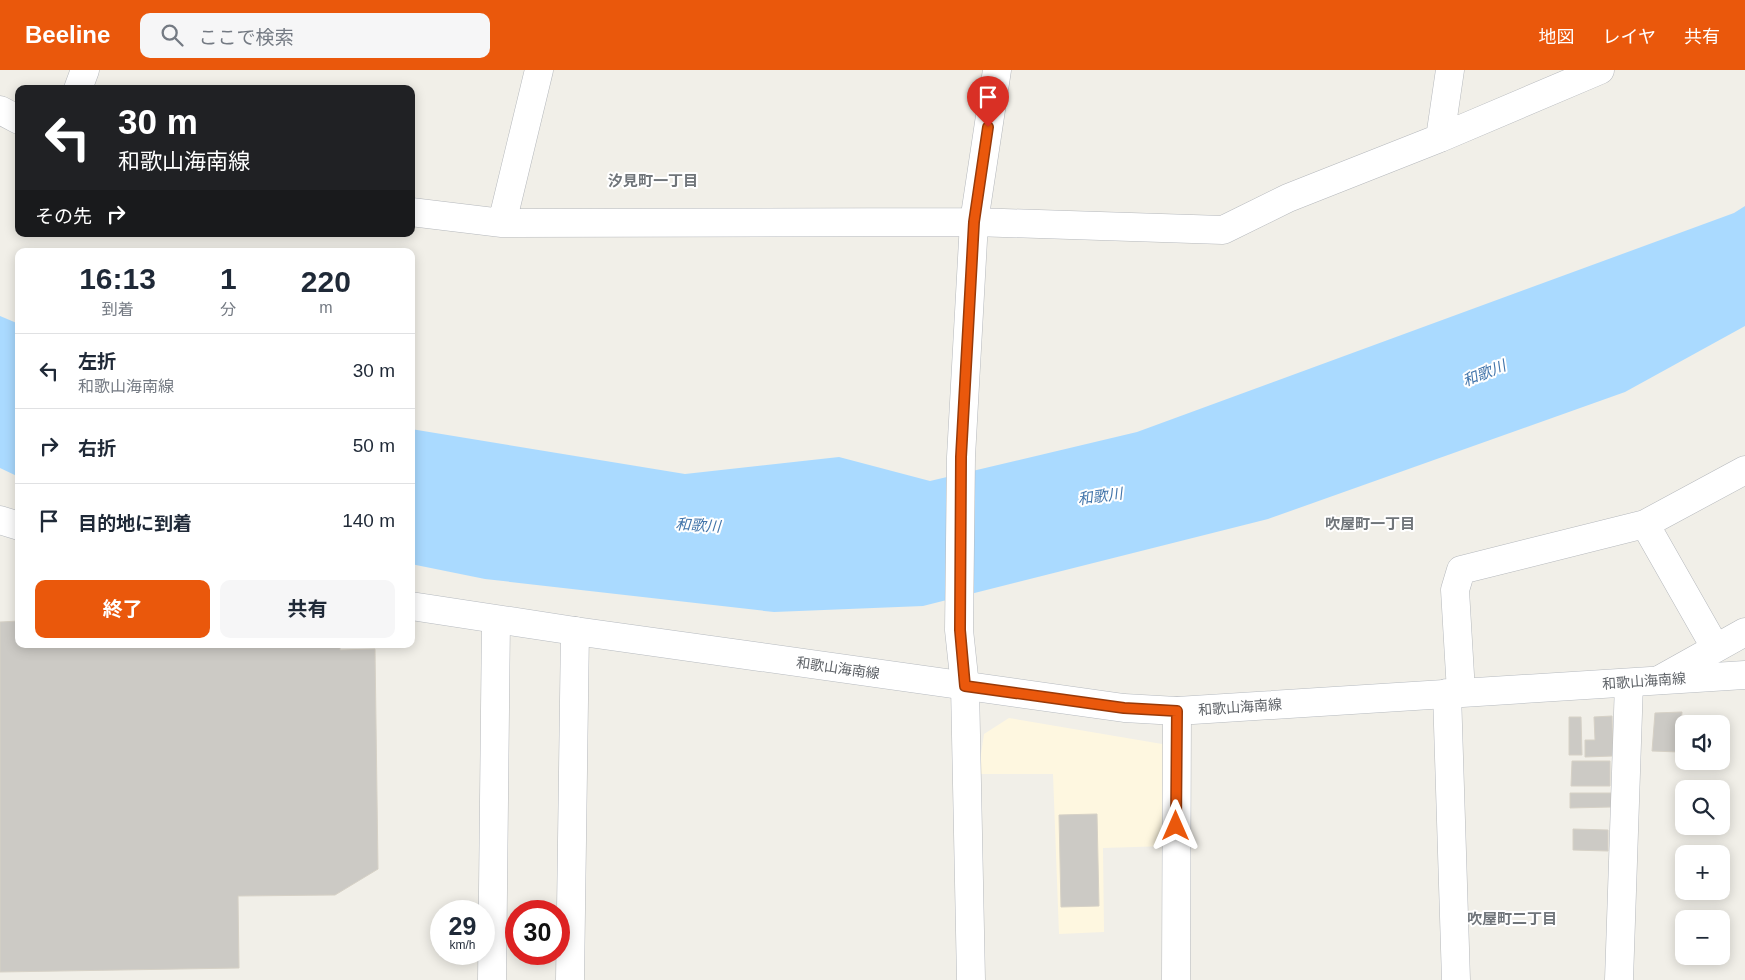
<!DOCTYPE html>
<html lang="ja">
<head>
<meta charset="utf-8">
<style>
	:root { --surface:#fff; --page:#f6f6f7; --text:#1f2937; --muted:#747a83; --line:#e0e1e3; --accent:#ea580c }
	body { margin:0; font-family:Helvetica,"Noto Sans JP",sans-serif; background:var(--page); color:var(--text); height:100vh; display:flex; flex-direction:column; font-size:19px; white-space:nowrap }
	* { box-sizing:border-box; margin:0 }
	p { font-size:16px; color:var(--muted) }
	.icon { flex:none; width:28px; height:28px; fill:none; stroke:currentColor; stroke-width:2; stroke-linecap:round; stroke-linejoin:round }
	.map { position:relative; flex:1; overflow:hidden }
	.side { position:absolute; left:15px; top:178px; width:400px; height:400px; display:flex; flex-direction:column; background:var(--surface); border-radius:10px; box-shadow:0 2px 12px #0003 }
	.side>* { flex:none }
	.guide { position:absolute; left:15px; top:15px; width:400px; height:152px; border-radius:10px; box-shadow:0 2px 12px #0003; background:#202124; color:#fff; overflow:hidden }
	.controls { position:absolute; left:1675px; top:645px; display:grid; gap:10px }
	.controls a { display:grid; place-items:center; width:55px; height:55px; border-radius:10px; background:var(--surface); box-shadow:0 2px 12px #0003; font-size:25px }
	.speed { position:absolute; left:430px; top:830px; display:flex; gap:10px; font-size:25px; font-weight:700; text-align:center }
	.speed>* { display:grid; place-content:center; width:65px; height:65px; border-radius:50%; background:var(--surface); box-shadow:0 2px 12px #0003; line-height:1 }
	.speed small { font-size:12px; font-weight:400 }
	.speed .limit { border:8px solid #d22; background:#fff; color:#111 }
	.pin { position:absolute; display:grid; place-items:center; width:42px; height:42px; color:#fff; margin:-51px -21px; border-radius:50% 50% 50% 0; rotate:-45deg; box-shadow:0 0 5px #0007 }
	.pin .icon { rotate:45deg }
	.me { position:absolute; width:55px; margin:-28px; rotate:0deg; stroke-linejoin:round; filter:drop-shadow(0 0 4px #0008) }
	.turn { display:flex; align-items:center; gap:18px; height:105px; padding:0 20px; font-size:22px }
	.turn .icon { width:65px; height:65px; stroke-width:2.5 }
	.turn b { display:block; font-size:35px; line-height:42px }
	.then { display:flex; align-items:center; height:48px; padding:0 20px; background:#0003; gap:10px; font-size:19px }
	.eta { display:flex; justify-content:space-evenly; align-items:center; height:85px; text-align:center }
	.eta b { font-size:30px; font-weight:700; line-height:35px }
	.cta { display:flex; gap:10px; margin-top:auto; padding:10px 20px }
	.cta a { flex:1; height:58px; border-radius:10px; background:var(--accent); color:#fff; font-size:20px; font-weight:700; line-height:58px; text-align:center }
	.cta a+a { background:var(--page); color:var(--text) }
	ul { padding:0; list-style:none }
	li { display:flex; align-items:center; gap:15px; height:75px; padding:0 20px; border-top:1px solid var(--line) }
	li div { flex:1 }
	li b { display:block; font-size:19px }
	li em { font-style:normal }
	header { display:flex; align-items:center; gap:30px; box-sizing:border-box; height:70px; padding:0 25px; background:var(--accent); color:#fff }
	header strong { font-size:24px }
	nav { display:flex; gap:28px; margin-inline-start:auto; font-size:18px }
	.search { width:350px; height:45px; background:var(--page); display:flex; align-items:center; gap:12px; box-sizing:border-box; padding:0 18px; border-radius:10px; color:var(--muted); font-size:19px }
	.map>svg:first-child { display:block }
	.commercial { fill:#fef7e0 }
	.water { fill:#aadaff }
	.building { fill:#cccac5; stroke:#d6d1c6 }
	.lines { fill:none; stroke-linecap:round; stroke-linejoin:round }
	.minor-casing { stroke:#b5b8bc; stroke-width:29 }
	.secondary-casing { stroke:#b6babf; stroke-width:29 }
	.minor { stroke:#fff; stroke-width:28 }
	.secondary { stroke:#fff; stroke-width:28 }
	.route-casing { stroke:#983908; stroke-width:12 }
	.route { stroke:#ea580c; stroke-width:9 }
	.labels { text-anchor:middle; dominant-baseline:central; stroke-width:4; stroke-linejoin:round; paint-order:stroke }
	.street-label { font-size:14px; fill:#5f6368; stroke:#fff }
	.neighbourhood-label { font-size:15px; font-weight:bold; fill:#70757a; stroke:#fff }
	.water-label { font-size:15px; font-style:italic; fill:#4174aa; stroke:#fff }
</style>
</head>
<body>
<header>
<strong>Beeline</strong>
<div class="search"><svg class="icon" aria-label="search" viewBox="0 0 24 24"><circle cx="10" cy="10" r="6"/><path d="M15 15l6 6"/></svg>ここで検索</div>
<nav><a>地図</a><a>レイヤ</a><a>共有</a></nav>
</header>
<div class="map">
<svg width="1745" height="910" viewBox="0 0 1745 910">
	<rect width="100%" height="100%" fill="#f1efe8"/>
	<path class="commercial" d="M1009,648L1168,675L1167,776L1103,778L1104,862L1059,864L1053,704H978L984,664Z"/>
	<path class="water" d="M1745,136V256L1625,322L1268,449L923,536L774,542L485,509L411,494V359L685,404L839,387L930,411L1137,362L1734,143Z
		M0,246L19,254V407L0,398Z"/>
	<path class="building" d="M19,551V574H340V580L375,579L378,799L335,825L238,826L239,898L0,902V552Z
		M1682,642L1679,682L1652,681L1655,643Z
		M1612,646L1613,686L1585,687V670H1595L1594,647Z
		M1569,647H1581L1582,685H1569Z
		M1572,691H1610V716H1571Z
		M1570,723H1611V737L1570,738Z
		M1097,744L1099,836L1061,837L1059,745Z
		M1573,759L1608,760V781L1573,780Z"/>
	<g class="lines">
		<g class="minor-casing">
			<path id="minor" d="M78,19L85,0
				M0,40L19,50
				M1440,68L1450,0
				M411,142L502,153L974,152L1223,160L1288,128L1440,68L1600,0
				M502,153L539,0
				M1715,577L1645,454L1745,400
				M1659,610L1745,562
				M1461,622L1455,520L1461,500L1645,454
				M1447,623L1456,910
				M492,910L496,550
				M570,910L575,561
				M971,910L965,616L959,560L961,387L974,152L997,0
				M1176,910L1177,641
				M1619,910L1629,613"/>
		</g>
		<g class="secondary-casing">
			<path id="secondary" d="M0,450L19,456
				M411,536L575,561L1124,638L1177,641L1745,605"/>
		</g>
		<use href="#minor" class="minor"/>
		<use href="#secondary" class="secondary"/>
	</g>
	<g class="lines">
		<g class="route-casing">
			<path id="route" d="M988,57L974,152L961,387L960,560L965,616L1124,638L1177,641L1176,756"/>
		</g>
		<use href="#route" class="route"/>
	</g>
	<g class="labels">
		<g class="street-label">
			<text transform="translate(838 598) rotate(8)">和歌山海南線</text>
			<text transform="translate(1644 611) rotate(-4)">和歌山海南線</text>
			<text transform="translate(1240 637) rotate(-4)">和歌山海南線</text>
		</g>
		<g class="neighbourhood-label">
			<text x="653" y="110">汐見町一丁目</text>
			<text x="1370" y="453">吹屋町一丁目</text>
			<text x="1512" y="848">吹屋町二丁目</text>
		</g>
		<g class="water-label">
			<text transform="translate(1484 303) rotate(-22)">和歌川</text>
			<text transform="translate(1100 426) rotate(-8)">和歌川</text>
			<text transform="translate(698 455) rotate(3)">和歌川</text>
		</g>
	</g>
</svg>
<div class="controls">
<a><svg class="icon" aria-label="sound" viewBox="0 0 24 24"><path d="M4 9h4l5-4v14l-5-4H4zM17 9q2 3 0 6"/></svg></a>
<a><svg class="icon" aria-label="search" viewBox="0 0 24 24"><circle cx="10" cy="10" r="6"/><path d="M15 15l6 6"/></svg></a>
<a>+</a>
<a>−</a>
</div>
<div class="speed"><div>29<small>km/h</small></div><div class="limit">30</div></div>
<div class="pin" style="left:988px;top:57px;background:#d93025"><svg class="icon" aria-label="arrive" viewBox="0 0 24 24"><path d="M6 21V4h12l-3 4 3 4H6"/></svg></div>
<svg class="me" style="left:1176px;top:756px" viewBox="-20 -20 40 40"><path d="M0-17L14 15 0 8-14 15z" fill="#ea580c" stroke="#fff" stroke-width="4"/></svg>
<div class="guide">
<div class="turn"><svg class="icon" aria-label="left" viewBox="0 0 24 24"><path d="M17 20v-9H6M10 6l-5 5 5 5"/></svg><div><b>30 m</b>和歌山海南線</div></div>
<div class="then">その先<svg class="icon" aria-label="right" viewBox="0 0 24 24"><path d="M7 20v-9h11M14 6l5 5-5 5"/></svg></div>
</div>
<section class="side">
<div class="eta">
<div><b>16:13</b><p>到着</p></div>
<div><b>1</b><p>分</p></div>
<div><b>220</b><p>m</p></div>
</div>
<ul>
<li><svg class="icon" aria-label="left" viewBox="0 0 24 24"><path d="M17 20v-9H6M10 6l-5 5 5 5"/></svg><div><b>左折</b><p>和歌山海南線</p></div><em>30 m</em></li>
<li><svg class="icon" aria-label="right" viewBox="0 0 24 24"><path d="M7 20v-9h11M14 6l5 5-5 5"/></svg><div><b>右折</b></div><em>50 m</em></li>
<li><svg class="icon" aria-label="arrive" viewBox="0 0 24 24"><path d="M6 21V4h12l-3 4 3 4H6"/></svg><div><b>目的地に到着</b></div><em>140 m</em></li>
</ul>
<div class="cta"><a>終了</a><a>共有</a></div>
</section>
</div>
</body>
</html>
